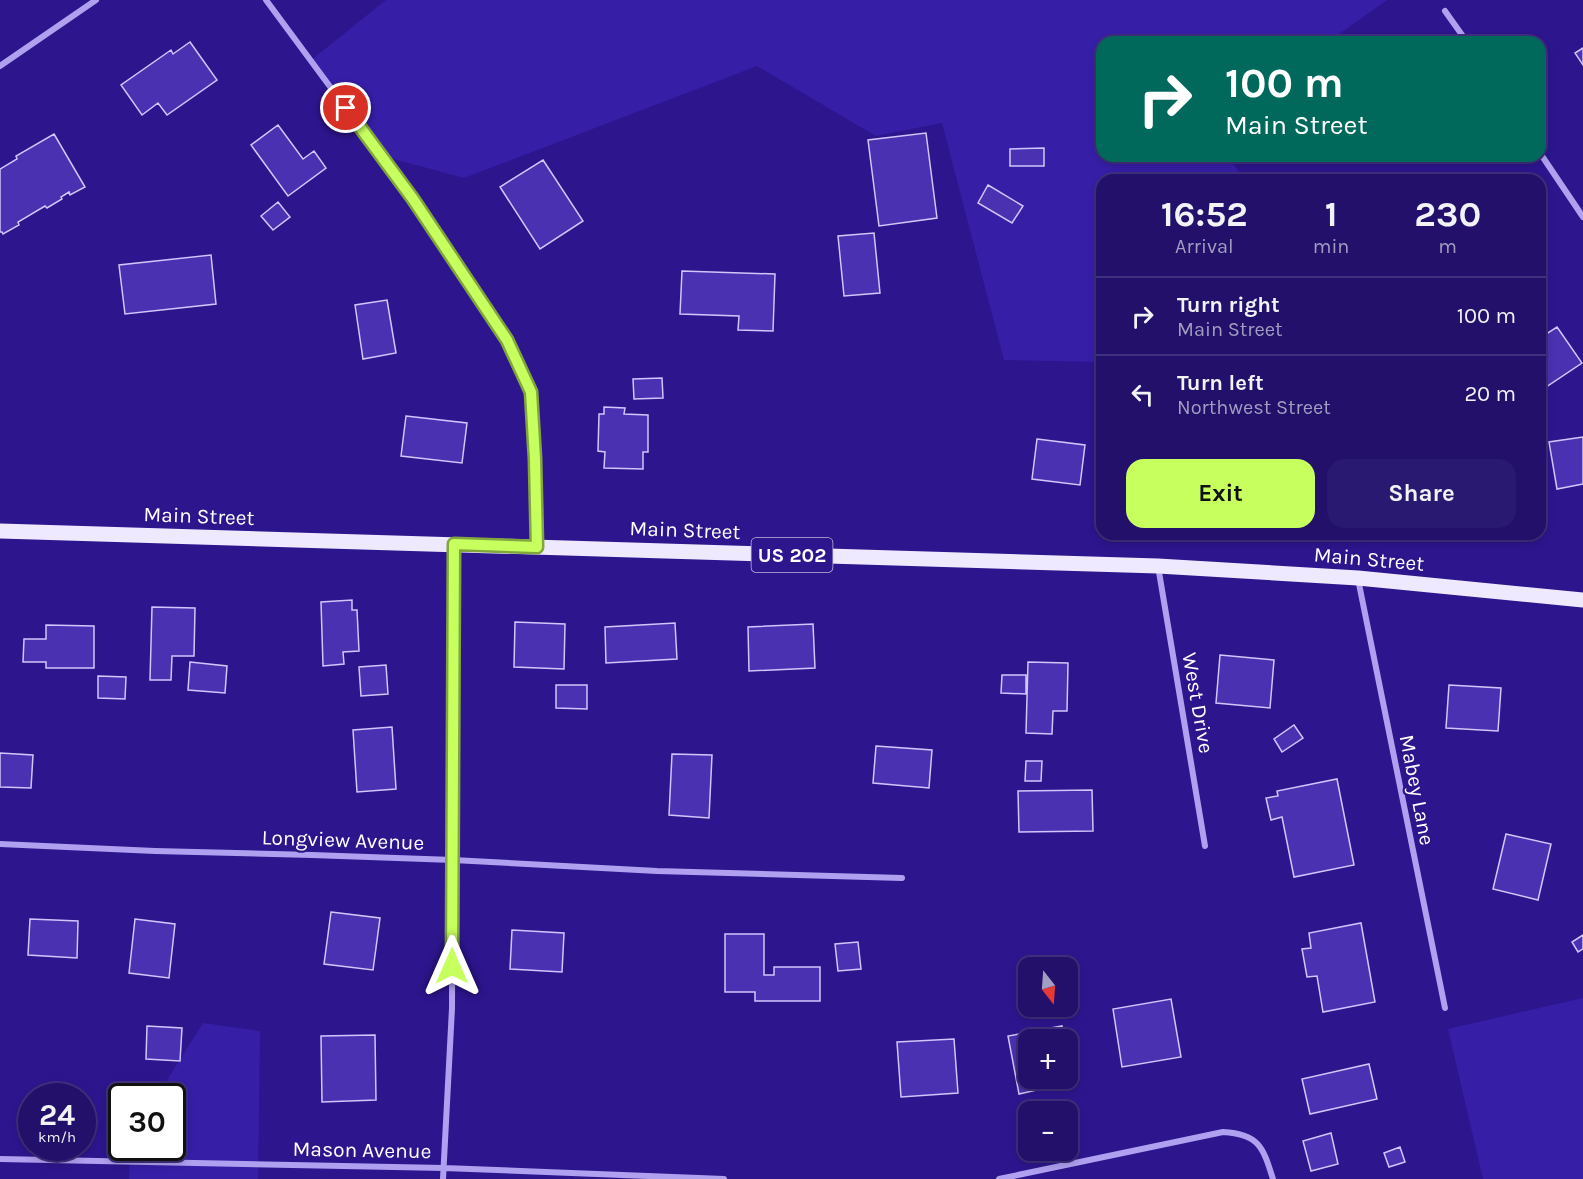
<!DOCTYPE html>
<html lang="en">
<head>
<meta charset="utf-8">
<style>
	:root { --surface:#22106a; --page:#2a1970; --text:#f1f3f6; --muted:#a29dc1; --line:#3f307e; --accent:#c7ff5f }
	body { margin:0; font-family:Karla,sans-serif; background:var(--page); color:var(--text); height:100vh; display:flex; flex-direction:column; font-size:22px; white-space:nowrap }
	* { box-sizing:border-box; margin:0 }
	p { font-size:20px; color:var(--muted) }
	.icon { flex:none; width:33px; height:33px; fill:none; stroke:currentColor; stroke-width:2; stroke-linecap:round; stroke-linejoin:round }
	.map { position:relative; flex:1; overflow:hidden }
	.sheet { position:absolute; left:1096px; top:174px; width:450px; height:366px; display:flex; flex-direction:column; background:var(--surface); border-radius:18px; box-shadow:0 3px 9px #0003,0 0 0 2px var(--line) }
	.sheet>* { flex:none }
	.hud { position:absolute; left:1096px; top:36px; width:450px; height:126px; border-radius:18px; box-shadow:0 3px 9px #0003,0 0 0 2px var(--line); background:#00695c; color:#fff; overflow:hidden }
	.needle { width:39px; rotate:163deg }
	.fabs { position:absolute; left:1018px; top:957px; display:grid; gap:12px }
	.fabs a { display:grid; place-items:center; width:60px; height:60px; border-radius:12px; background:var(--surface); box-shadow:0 3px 9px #0003,0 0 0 2px var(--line); font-size:30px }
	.speed { position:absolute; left:18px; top:1083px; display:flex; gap:12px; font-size:30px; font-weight:700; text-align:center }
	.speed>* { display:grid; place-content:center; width:78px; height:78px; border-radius:50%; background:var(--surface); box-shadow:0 3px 9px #0003,0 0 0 2px var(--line); line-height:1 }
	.speed small { font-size:15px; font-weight:400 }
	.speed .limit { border:3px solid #111; border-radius:9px; background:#fff; color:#111 }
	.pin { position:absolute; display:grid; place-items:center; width:51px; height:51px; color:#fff; margin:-26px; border:3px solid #fff; border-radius:50%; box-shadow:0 2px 6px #0007 }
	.me { position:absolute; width:66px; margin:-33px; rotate:0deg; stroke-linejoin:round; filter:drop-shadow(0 0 4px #0008) }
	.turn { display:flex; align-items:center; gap:21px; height:126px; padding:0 30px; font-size:27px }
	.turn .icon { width:78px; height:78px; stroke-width:2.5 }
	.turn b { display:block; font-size:42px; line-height:51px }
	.eta { display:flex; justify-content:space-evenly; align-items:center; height:102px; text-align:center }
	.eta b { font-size:36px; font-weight:700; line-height:42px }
	.primary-button { display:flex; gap:12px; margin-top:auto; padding:12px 30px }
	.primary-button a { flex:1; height:69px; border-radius:18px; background:var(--accent); color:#111; font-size:24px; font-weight:700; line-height:69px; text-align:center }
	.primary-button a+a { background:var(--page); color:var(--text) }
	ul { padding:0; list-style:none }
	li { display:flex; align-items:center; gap:18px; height:78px; padding:0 30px; border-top:2px solid var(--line) }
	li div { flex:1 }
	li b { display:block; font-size:22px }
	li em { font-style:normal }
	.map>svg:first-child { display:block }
	.green { fill:#371ea7 }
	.building { fill:#4a31b1; stroke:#d0c6fb; stroke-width:1.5 }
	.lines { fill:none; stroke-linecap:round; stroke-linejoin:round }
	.street { stroke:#afa0f0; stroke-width:6 }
	.primary { stroke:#eee9ff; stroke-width:15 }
	.route-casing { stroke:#81a63e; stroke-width:15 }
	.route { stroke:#c7ff5f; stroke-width:10 }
	.labels { text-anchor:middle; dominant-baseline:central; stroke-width:4.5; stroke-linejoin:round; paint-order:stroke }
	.shield { fill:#2d158d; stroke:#c0b9dd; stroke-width:1.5 }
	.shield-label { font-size:20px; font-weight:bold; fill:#fff }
	.street-label { font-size:21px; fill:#fff; stroke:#2d158d }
</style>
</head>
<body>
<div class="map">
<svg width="1583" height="1179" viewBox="0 0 1583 1179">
	<rect width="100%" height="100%" fill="#2d158d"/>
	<path class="green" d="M386,0H1387L1328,42H1102V156H1228L1244,180H1102V362L1004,360L942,123L876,136L757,66L464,178L379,155L310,61Z
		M1583,998V1179H1483L1448,1029Z
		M203,1023L260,1031L258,1179H129L130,1148H172V1096H157Z"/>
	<path class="building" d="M190,42L217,80L167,115L158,103L142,115L121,85L171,50L173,54Z
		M1583,48V65L1575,53Z
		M278,125L303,159L314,151L326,168L288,196L251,145Z
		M926,133L937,218L879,226L868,140Z
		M54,134L85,187L70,195L69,192L61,197L62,199L47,208L45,206L18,222L19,225L3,234L2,232H0V169L17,159L16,156Z
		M1044,148V166H1010V149Z
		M543,160L583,221L540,249L500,187Z
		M988,185L1023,206L1012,223L978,203Z
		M278,202L290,217L273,230L261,216Z
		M874,233L880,293L844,296L838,236Z
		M211,255L216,304L125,314L119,265Z
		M682,271L775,274L773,331L738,330L739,316L680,314Z
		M387,300L396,353L363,359L355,305Z
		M1557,327L1582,363L1540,391V338Z
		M662,378L663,398L634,399L633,379Z
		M604,407L625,408L624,414L648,415V452H643V469L604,468L605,452L598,451L599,414H604Z
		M406,416L467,423L462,463L401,456Z
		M1583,437V484L1557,489L1549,442Z
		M1037,439L1085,445L1080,485L1032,479Z
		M352,600V610H357L359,651L343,652L344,664L323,666L321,602Z
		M152,607L195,608L194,656H172L171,680H150Z
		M515,622L565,624L564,669L514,667Z
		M675,623L677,659L606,663L605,627Z
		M813,624L815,668L749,671L748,627Z
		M46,625L94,626V668H46V662H23L24,639H46Z
		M1220,655L1274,660L1270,708L1216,703Z
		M190,662L227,666L225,693L188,690Z
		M1028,662L1068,663L1067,711H1053L1052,734L1026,733Z
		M386,665L388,694L361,696L359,667Z
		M1002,675H1026V694L1001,693Z
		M98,676L126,677L125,699L98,698Z
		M556,685H587V709L556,708Z
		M1449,685L1501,688L1498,731L1446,728Z
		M1294,725L1303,738L1282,752L1274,739Z
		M392,727L396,789L357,792L353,730Z
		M876,746L932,750L929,788L873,783Z
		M0,753L33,755L31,788L0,787Z
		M672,754L712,755L709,818L669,815Z
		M1026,761H1042L1041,781H1025Z
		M1337,779L1354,865L1294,877L1282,817L1271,820L1266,798L1278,796L1277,791Z
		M1092,790L1093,831L1019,832L1018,791Z
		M1506,834L1551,844L1538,900L1493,889Z
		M331,912L380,918L373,970L324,964Z
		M30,919L78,921L77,958L28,955Z
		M135,919L175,924L169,978L129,973Z
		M1361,923L1375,1002L1323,1012L1317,976L1307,977L1302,949L1311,948L1309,933Z
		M512,930L564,933L562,972L510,969Z
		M725,934H764V975H774V967H820V1001H755V992H725Z
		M1583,935V949L1578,952L1572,942Z
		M858,942L861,969L838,971L835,944Z
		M1171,999L1181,1057L1122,1067L1113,1009Z
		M147,1026L182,1028L180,1061L146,1059Z
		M1062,1026L1064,1040H1029V1078H1060L1036,1083L1037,1090L1019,1094L1008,1036Z
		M375,1035L376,1100L322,1102L321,1036Z
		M954,1039L958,1093L901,1097L897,1042Z
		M1068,1058L1072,1076L1068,1077Z
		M1369,1064L1377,1099L1310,1114L1302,1079Z
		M1331,1133L1338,1164L1311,1171L1303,1141Z
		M1400,1147L1405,1162L1389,1167L1384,1153Z"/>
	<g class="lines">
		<path class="street" d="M266,0L413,199L507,340L531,392L535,459L537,546
			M1445,11L1467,42
			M0,66L96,0
			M1540,153L1583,217
			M1158,566L1205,846
			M1358,579L1445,1008
			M0,844L155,851L312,855L453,860L657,871L902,878
			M0,1159L444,1168L724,1179
			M443,1179L452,1008L454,545
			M999,1179L1223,1132C1259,1134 1263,1147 1273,1179"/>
		<path class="primary" d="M0,531L1158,566L1358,578L1583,600"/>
	</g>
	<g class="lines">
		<g class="route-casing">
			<path id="route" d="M346,108L413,199L507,340L531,392L535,459L537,547L454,544L452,966"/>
		</g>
		<use href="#route" class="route"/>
	</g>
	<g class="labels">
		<rect class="shield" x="751.5" y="538" width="81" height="34" rx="4.5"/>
		<g class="shield-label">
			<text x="792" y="555">US 202</text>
		</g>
		<g class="street-label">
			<text transform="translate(199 516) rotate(2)">Main Street</text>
			<text transform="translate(685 530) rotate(2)">Main Street</text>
			<text transform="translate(1369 559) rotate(5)">Main Street</text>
			<text transform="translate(1198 703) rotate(80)">West Drive</text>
			<text transform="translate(1417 790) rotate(79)">Mabey Lane</text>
			<text transform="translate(343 840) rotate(2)">Longview Avenue</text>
			<text transform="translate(362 1150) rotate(1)">Mason Avenue</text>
		</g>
	</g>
</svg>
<div class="fabs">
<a><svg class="needle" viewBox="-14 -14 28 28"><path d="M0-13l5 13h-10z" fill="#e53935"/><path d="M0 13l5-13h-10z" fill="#a29dc1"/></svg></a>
<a>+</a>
<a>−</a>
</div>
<div class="speed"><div>24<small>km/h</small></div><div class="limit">30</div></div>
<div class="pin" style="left:346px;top:108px;background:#d93025"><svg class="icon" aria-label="arrive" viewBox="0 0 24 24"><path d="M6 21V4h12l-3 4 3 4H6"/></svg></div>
<svg class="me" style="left:452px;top:966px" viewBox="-20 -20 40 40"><path d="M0-17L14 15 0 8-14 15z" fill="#c7ff5f" stroke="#fff" stroke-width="4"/></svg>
<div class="hud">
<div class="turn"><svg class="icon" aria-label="right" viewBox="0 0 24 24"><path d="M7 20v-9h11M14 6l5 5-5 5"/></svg><div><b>100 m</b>Main Street</div></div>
</div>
<section class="sheet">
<div class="eta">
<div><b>16:52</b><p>Arrival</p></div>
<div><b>1</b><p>min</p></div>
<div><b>230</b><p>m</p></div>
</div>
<ul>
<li><svg class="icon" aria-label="right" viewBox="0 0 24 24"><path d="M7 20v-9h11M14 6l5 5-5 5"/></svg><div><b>Turn right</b><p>Main Street</p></div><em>100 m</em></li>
<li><svg class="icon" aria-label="left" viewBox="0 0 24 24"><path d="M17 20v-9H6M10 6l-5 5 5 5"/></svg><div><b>Turn left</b><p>Northwest Street</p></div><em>20 m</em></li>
</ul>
<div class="primary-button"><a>Exit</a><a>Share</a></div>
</section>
</div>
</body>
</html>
